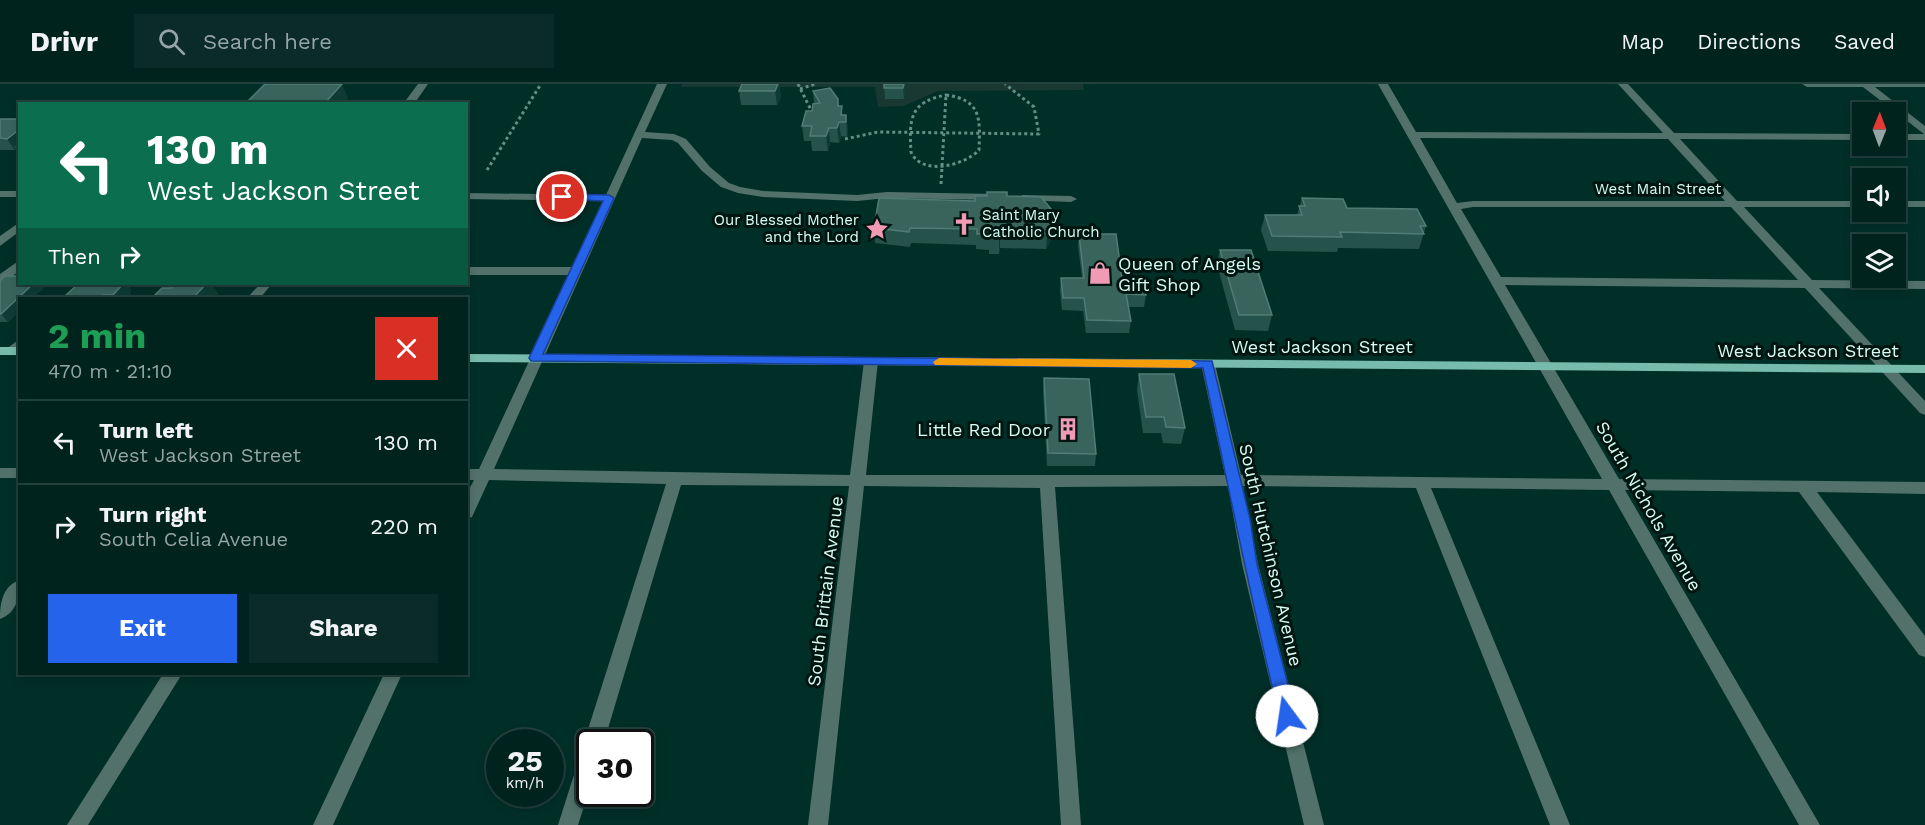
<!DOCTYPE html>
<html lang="en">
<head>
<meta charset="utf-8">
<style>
	:root { --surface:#00231e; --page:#0a2b27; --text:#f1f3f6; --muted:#95a4a4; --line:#22403c; --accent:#2563eb }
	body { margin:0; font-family:"Work Sans",sans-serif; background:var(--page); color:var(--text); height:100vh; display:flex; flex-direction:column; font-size:22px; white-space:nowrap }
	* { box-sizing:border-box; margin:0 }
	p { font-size:20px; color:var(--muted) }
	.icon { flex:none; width:33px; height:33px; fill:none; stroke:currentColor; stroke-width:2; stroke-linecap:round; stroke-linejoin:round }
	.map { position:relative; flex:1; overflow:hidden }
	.side { position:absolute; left:18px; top:213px; width:450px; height:378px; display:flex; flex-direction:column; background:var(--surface); border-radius:0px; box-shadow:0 3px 9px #0003,0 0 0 2px var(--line) }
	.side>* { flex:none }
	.top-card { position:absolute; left:18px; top:18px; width:450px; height:183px; border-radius:0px; box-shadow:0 3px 9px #0003,0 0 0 2px var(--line); background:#0b6e4f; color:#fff; overflow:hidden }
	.needle { width:39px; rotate:1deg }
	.controls { position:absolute; left:1852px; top:18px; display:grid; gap:12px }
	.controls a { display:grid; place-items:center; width:54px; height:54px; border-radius:0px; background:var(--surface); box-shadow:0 3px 9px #0003,0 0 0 2px var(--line); font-size:30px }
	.speed { position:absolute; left:486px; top:645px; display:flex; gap:12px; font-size:30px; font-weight:700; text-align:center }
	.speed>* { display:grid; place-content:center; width:78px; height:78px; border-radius:50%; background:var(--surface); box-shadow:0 3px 9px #0003,0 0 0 2px var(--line); line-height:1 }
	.speed small { font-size:15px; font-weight:400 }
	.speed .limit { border:3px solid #111; border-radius:9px; background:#fff; color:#111 }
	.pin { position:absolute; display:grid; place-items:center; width:51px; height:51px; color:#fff; margin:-26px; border:3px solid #fff; border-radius:50%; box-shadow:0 2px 6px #0007 }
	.me { position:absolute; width:66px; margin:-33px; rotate:346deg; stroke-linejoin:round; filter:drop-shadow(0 0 4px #0008) }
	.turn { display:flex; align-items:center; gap:21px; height:126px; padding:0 30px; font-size:27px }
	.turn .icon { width:78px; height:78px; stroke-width:2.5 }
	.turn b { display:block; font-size:42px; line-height:51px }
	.then { display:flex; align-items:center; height:57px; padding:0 30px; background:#0003; gap:12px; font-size:22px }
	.round { display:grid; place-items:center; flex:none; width:63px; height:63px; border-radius:0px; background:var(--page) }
	.head { display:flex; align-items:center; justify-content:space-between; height:102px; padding:0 30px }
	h1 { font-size:36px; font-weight:700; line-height:45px; color:#1e9e55 }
	.primary-button { display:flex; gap:12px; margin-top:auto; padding:12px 30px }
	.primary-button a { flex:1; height:69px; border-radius:0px; background:var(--accent); color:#fff; font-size:24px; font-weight:700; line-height:69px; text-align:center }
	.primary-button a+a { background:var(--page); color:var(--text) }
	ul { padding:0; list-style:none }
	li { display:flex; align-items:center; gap:18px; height:84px; padding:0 30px; border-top:2px solid var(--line) }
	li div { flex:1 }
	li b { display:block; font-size:22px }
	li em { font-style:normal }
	header { display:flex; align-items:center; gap:36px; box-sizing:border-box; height:84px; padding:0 30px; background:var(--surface); border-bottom:2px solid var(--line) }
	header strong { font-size:28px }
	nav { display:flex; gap:33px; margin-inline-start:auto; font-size:21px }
	.search { width:420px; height:54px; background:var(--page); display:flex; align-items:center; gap:15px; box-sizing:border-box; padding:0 21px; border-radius:0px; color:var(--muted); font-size:22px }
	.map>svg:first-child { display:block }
	.built { fill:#193831 }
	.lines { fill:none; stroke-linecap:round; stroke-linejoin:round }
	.path { stroke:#638f87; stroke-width:3; stroke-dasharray:3 3; stroke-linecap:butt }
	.minor { fill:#51716a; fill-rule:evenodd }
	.major { fill:#76bbac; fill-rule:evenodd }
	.wall { fill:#25524a }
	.shaded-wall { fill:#0e3c35 }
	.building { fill:#38645c; stroke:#517c74; stroke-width:1.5 }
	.route { fill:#2563eb; stroke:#184099; stroke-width:1.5 }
	.slow { fill:#f59e0b }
	.labels { text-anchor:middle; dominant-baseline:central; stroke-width:6; stroke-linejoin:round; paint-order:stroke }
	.far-street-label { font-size:15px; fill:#d6fef4; stroke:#001510 }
	.far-poi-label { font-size:15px; fill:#d6fef4; stroke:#001510; text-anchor:start }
	.poi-label { font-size:18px; fill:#d6fef4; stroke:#001510; text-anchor:start }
	.street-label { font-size:18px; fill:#d6fef4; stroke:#001510 }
</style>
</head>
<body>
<header>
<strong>Drivr</strong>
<div class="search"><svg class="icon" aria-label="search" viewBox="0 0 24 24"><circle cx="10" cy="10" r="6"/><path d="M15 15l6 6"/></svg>Search here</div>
<nav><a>Map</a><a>Directions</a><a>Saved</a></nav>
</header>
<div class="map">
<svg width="1925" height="741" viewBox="0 0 1925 741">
	<rect width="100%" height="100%" fill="#002f28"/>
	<path class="built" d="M682,0H1083L1084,6L938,7L904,22L878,23L875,3H681Z"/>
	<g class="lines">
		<path class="path" d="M798,0L814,32
			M800,5L815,0
			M946,11C982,16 980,35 979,66C965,81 922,93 911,68C909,34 910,18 946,11Z
			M845,55L878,48L1039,50L1034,23L1005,0
			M487,86L541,0
			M941,100L946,11"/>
		<path class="minor" d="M418,0H428L414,20H403Z
			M657,0H667L645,48L674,50L686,55L710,83L729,99L740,103L763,107L857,111L887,108L996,110L1002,113L996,116L887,114L857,117L763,113L738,109L721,103L702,87L678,59L672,56L642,54L494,385L850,391L864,277L871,273L878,277L866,391H1225L1201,280L1208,276L1215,280L1241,391L1602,395L1378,0H1388L1416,48L1663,49L1618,0H1628L1674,49L1863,50V56L1680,55L1737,117H1863V123H1744L1812,196L1925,197V205L1819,204L1925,317V331L1920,329L1805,204L1505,201L1619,395L1925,398V410L1817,408L1925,552V573L1919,571L1799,408L1625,406L1820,741H1799L1609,406L1431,404L1570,741H1550L1416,404L1243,402L1258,480L1324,741H1304L1242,480L1228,402L1055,403L1081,741H1061L1040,404L864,402L828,741H808L849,402L681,401L604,658H590V704L578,741H558L580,672L583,666L588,664L584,658L666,400L489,396L472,433L466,435V411L474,396H466V385H479L569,191H466V183H572L603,117L466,115V109L606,111ZM1420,54L1668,55L1725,117H1473L1457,119ZM1473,123H1731L1798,196L1501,193L1461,125Z
			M1802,0H1925V3H1875L1925,42V56H1896V50H1924L1863,3H1807Z
			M0,107H20V113H0Z
			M1023,111L1071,112L1077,115L1071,118L1019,116L1017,114Z
			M1896,117H1925V123H1896Z
			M20,138V147L0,162V152Z
			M20,176V187L0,200V190Z
			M260,200H272L260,214H247Z
			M20,255V266L15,270H5L3,267Z
			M0,384H20V394H0Z
			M20,496C20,512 17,529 0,535C0,520 2,502 20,496Z
			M163,590H182L88,741H67Z
			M384,590H402L333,741H313Z"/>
		<path class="major" d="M0,263H20V271H0Z
			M466,270L1925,281V289L466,278Z"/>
	</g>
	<path class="wall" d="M742,0H779L781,13L777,21H741L739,7Z
		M884,0H905L904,15H885Z
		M813,7L838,15L839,22L843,31H846L848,46L847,53L841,52L839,59L830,58L828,67H812L811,57H804L802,42L812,27L814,20Z
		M0,35H20V70L16,65L15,66H0Z
		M1007,112L1056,147L1046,165L1000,164L999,170H989V166L976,165V161L911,159L910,163L875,159L874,144L975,117Z
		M1302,114L1347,124L1426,142L1419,165L1338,164L1337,168L1268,167L1261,146L1265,131H1297Z
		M1079,150L1123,201L1146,211L1144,223H1128L1131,237L1129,249H1086L1083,227L1062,226L1060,206L1061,194H1082L1078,162Z
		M1220,166L1272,231L1268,247L1235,246L1217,181Z
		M0,197L20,200H46L47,201L32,214H20V227L8,238H0Z
		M78,200H127L131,206L129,208L133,214H63Z
		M1139,290L1185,344L1181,360L1163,359L1161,349H1143L1137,306Z
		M1044,294L1096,370L1095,382H1047L1043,307Z"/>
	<path class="shaded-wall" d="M342,0L348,14L344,20H324Z
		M778,0H779L781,13L777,21L775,7Z
		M904,0H905L904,15L903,4Z
		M846,31L848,46L847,53L846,38Z
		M839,38L841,52L839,59L837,44Z
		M829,44L830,58L828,67L826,52Z
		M20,45V62H14L16,65L15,66L7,55Z
		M1057,132L1056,147L1046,165L1047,150Z
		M1000,149V164L999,170V155Z
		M33,200H46L47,201L32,214H20V227L8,238L1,230Z
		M111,200H127L131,206L129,208L133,214H116L113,211Z
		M206,200H212L219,211L216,214H193Z"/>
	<path class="building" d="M265,0H342L324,20H245Z
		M742,0H778L775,7H739Z
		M884,0H904L903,4H884Z
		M830,4L838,15V22H842L841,31H846V38H839L837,44H829L826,52H810L812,42H802L806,27H812L813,20L820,19L813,7Z
		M0,35H20V45L7,55L0,54Z
		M987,108H1007V112L1041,113L1057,132L1047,150L1000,149L999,155L989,154V150H977V145L910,144L909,148L874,144L879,114L975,117V112H987Z
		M1302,114L1343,115L1347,124L1417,125L1426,142H1420L1424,150L1340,148L1342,153L1272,152L1265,131H1302L1299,122H1305Z
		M1079,150H1116L1123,201H1145L1146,211L1126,210L1131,237L1087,236L1084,214H1063L1061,194H1084Z
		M1220,166H1251L1272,231H1239Z
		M5,192H20V200H33L1,230H0V197Z
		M78,200H123L113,211H103L99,214H63Z
		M175,200H206L193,214H152L162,204H171Z
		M1139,290H1174L1185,344L1166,343L1164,333H1146Z
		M1044,294L1089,295L1096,370L1048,369Z"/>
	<path class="route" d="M562,110L609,111L614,114L543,270L1212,277L1250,435L1257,480L1296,632L1293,637L1287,640L1281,637L1279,632C1251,516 1228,400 1203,284L531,277L529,274L603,117L558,115V111Z"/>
	<path class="slow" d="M939,274L1191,276L1197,280L1191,284L935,281L933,278Z"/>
	<defs>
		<g id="church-bare" transform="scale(1.8)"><path d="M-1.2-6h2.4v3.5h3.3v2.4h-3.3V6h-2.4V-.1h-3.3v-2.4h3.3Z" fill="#f09ab6" stroke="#001510" stroke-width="2.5" paint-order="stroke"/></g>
		<g id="sight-bare" transform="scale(1.8)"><path d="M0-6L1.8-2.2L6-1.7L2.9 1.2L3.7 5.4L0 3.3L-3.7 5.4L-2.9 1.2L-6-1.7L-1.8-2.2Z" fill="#f09ab6" stroke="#001510" stroke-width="2.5" paint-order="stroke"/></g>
		<g id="shop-bare" transform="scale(1.8)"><path d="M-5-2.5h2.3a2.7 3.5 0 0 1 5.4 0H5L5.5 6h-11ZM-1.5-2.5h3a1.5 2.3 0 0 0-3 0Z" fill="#f09ab6" stroke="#001510" stroke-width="2.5" paint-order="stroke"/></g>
		<g id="building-bare" transform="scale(1.8)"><path d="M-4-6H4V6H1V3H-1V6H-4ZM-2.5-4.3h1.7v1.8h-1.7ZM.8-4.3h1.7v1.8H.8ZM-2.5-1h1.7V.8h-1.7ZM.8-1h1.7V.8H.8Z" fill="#f09ab6" stroke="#001510" stroke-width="2.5" paint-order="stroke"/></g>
	</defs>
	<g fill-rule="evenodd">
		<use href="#church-bare" x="964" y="140"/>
		<use href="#sight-bare" x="877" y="145"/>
		<use href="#shop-bare" x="1100" y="189"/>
		<use href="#building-bare" x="1068" y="345"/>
	</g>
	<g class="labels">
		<g class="far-street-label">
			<text x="1658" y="105">West Main Street</text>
		</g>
		<g class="far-poi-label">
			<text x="982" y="131">Saint Mary<tspan x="982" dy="17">Catholic Church</tspan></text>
			<text x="859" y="136" text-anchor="end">Our Blessed Mother<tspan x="859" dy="17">and the Lord</tspan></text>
		</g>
		<g class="poi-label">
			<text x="1118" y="179">Queen of Angels<tspan x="1118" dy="21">Gift Shop</tspan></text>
			<text x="1050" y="345" text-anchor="end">Little Red Door</text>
		</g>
		<g class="street-label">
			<text x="1322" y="262">West Jackson Street</text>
			<text x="1808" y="266">West Jackson Street</text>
			<text transform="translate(1649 422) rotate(60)">South Nichols Avenue</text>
			<text transform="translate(1271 471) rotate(77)">South Hutchinson Avenue</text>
			<text transform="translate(825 507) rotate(-83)">South Brittain Avenue</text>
		</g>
	</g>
</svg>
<div class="controls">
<a><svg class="needle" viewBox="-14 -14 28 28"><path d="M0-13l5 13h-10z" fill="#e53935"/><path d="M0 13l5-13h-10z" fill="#95a4a4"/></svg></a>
<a><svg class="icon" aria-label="sound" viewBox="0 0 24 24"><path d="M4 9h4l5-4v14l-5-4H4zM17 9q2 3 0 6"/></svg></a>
<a><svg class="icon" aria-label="layers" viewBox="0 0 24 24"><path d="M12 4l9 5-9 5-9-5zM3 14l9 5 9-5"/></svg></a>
</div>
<div class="speed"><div>25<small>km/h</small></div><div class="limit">30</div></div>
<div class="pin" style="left:562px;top:113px;background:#d93025"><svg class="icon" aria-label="arrive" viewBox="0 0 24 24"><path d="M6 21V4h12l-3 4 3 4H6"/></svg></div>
<svg class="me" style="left:1287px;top:632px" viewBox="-20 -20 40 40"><circle r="19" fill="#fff"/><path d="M0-13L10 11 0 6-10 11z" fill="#2563eb"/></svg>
<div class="top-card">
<div class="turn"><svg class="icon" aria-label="left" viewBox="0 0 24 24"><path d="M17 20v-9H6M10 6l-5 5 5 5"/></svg><div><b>130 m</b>West Jackson Street</div></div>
<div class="then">Then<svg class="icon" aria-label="right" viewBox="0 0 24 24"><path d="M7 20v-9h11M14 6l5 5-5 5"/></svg></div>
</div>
<section class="side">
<div class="head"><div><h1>2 min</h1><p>470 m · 21:10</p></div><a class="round" style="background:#d93025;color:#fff"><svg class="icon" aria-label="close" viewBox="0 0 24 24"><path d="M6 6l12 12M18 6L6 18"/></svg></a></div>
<ul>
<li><svg class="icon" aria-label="left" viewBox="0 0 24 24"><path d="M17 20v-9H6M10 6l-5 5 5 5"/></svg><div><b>Turn left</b><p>West Jackson Street</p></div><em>130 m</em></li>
<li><svg class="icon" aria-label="right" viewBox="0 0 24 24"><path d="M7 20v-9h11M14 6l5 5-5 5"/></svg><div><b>Turn right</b><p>South Celia Avenue</p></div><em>220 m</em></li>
</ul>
<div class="primary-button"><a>Exit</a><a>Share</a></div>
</section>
</div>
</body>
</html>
